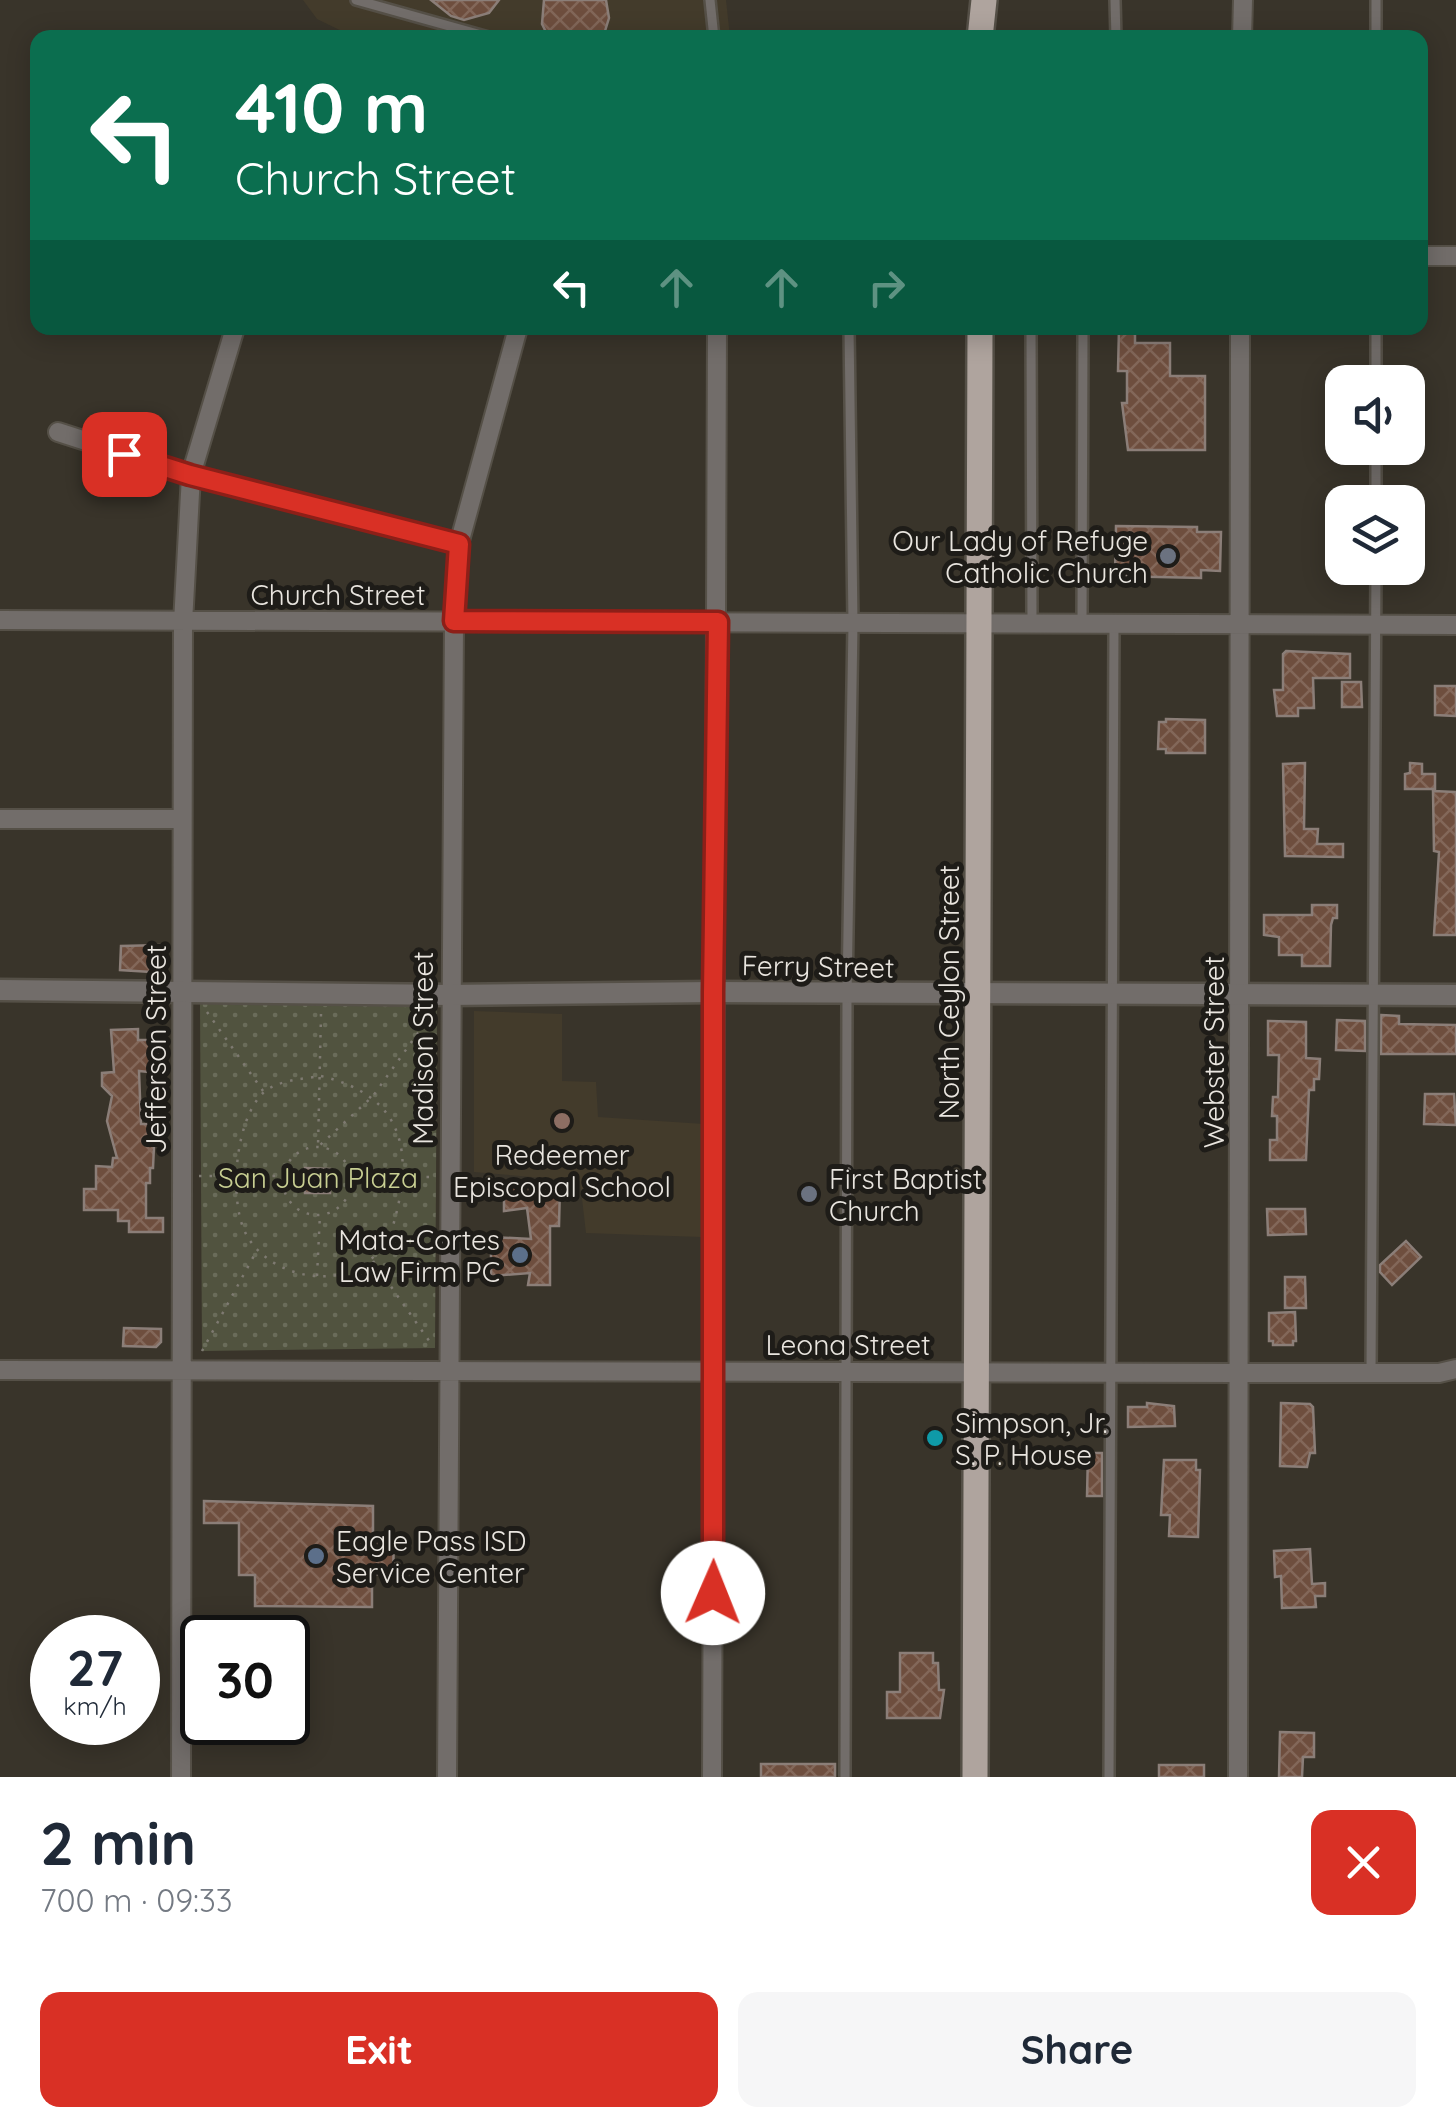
<!DOCTYPE html>
<html lang="en">
<head>
<meta charset="utf-8">
<style>
	:root { --surface:#fff; --page:#f6f6f7; --text:#1f2937; --muted:#747a83; --accent:#d93025 }
	body { margin:0; font-family:Quicksand,sans-serif; background:var(--page); color:var(--text); height:100vh; display:flex; flex-direction:column; font-size:38px; white-space:nowrap }
	* { box-sizing:border-box; margin:0 }
	p { font-size:32px; color:var(--muted) }
	.icon { flex:none; width:55px; height:55px; fill:none; stroke:currentColor; stroke-width:2; stroke-linecap:round; stroke-linejoin:round }
	.map { position:relative; height:1777px; overflow:hidden }
	.panel { display:flex; flex-direction:column; background:var(--surface); flex:1 }
	.panel>* { flex:none }
	.hud { position:absolute; left:30px; top:30px; width:1398px; height:305px; border-radius:20px; box-shadow:0 5px 25px #0003; background:#0b6e4f; color:#fff; overflow:hidden }
	.buttons { position:absolute; left:1325px; top:365px; display:grid; gap:20px }
	.buttons a { display:grid; place-items:center; width:100px; height:100px; border-radius:20px; background:var(--surface); box-shadow:0 5px 25px #0003; font-size:50px }
	.speed { position:absolute; left:30px; top:1615px; display:flex; gap:20px; font-size:50px; font-weight:700; text-align:center }
	.speed>* { display:grid; place-content:center; width:130px; height:130px; border-radius:50%; background:var(--surface); box-shadow:0 5px 25px #0003; line-height:1 }
	.speed small { font-size:25px; font-weight:400 }
	.speed .limit { border:5px solid #111; border-radius:15px; background:#fff; color:#111 }
	.pin { position:absolute; display:grid; place-items:center; width:85px; height:85px; color:#fff; margin:-42px; border-radius:20px; box-shadow:0 5px 15px #0006 }
	.me { position:absolute; width:110px; margin:-55px; rotate:1deg; stroke-linejoin:round; filter:drop-shadow(0 0 8px #0008) }
	.turn { display:flex; align-items:center; gap:35px; height:210px; padding:0 40px; font-size:45px }
	.turn .icon { width:130px; height:130px; stroke-width:2.5 }
	.turn b { display:block; font-size:70px; line-height:85px }
	.lanes { display:flex; align-items:center; height:95px; padding:0 40px; background:#0003; justify-content:center; gap:50px; direction:ltr }
	.lanes .off { opacity:.35 }
	.round { display:grid; place-items:center; flex:none; width:105px; height:105px; border-radius:20px; background:var(--page) }
	.head { display:flex; align-items:center; justify-content:space-between; height:170px; padding:0 40px }
	h1 { font-size:60px; font-weight:700; line-height:75px }
	.cta { display:flex; gap:20px; margin-top:auto; padding:20px 40px }
	.cta a { flex:1; height:115px; border-radius:20px; background:var(--accent); color:#fff; font-size:40px; font-weight:700; line-height:115px; text-align:center }
	.cta a+a { background:var(--page); color:var(--text) }
	.map>svg:first-child { display:block }
	.built { fill:#433b2b }
	.park { fill:url(#park-dots) }
	.building { fill:url(#building-cross-hatch); stroke:#8b7e78; stroke-width:2.5 }
	.lines { fill:none; stroke-linecap:round; stroke-linejoin:round }
	.service-casing { stroke:#555047; stroke-width:14 }
	.minor-casing { stroke:#555047; stroke-width:22 }
	.tertiary-casing { stroke:#555047; stroke-width:25 }
	.primary-casing { stroke:#555047; stroke-width:30 }
	.path { stroke:#7e7a71; stroke-width:2.5; stroke-dasharray:2.5 8; stroke-linecap:butt }
	.service { stroke:#726d6a; stroke-width:9 }
	.minor { stroke:#726d6a; stroke-width:18 }
	.tertiary { stroke:#726d6a; stroke-width:20 }
	.primary { stroke:#afa49e; stroke-width:25 }
	.route-casing { stroke:#8d1f18; stroke-width:25 }
	.route { stroke:#d93025; stroke-width:18 }
	.worship-dot { fill:#6b7280; stroke:#1e1c18; stroke-width:4 }
	.education-dot { fill:#8d6e63; stroke:#1e1c18; stroke-width:4 }
	.service-dot { fill:#5c6f8a; stroke:#1e1c18; stroke-width:4 }
	.culture-dot { fill:#0f9aa8; stroke:#1e1c18; stroke-width:4 }
	.labels { text-anchor:middle; dominant-baseline:central; stroke-width:10; stroke-linejoin:round; paint-order:stroke }
	.poi-label { font-size:28px; fill:#e9e5df; stroke:#1e1c18; text-anchor:start }
	.street-label { font-size:28px; fill:#e9e5df; stroke:#1e1c18 }
	.park-label { font-size:28px; fill:#c8cf92; stroke:#1e1c18 }
</style>
</head>
<body>
<div class="map">
<svg width="1456" height="1777" viewBox="0 0 1456 1777">
	<defs>
		<pattern id="park-dots" width="8" height="8" patternUnits="userSpaceOnUse" patternTransform="scale(2.5)"><rect width="8" height="8" fill="#51533f"/><path d="M2 2h.1M6 6h.1" fill="none" stroke="#6a6c5a" stroke-width="1.8" stroke-linecap="round"/></pattern>
		<pattern id="building-cross-hatch" width="8" height="8" patternUnits="userSpaceOnUse" patternTransform="scale(2.5)"><rect width="8" height="8" fill="#6e4e3e"/><path d="M0 0l8 8M0 8l8-8" fill="none" stroke="#836759"/></pattern>
	</defs>
	<rect width="100%" height="100%" fill="#39342a"/>
	<path class="built" d="M303,0H726L730,37H354L317,19Z
		M474,1011L562,1014V1081L596,1082L598,1117L704,1124L701,1237L586,1233L580,1181L474,1172Z"/>
	<path class="park" d="M200,1003L437,1006L435,1348L202,1351Z"/>
	<path class="building" d="M431,0H499L489,13L464,20L451,16Z
		M544,0H606L609,18L605,31L600,38H549L542,24Z
		M1119,328H1135V343H1170V376H1205V450H1128L1122,403H1127V371H1118Z
		M1116,526L1197,527V532H1221L1220,571L1201,570V578L1115,576Z
		M1286,651L1350,654V678H1313L1314,708H1298V716H1277L1274,690H1283V654Z
		M1342,682H1361L1362,707H1342Z
		M1435,686H1456V716L1435,715Z
		M1166,719L1205,720V753H1166V749H1158L1159,722H1166Z
		M1305,763L1304,829H1318L1317,844H1343V857L1285,856L1283,764Z
		M1410,763L1422,764V774H1435V789H1405V774L1410,773Z
		M1433,791L1456,792V935H1434L1439,852L1434,851Z
		M1312,905H1337V918H1333L1331,925L1330,966H1302V955H1279V937L1264,935V915H1312Z
		M162,945L163,958L151,972L120,970L121,946Z
		M1381,1015L1399,1016V1024L1456,1025V1054H1381Z
		M1337,1020L1365,1021V1051L1336,1050Z
		M1268,1021L1306,1022V1058L1320,1059L1319,1079H1314V1090H1309L1306,1160H1270V1140H1277V1116H1272L1273,1097H1278L1279,1055H1268Z
		M138,1029V1040H153L148,1072L139,1071L141,1124H155L153,1168H150V1183H146V1218H163V1232H129V1221H118V1210H84V1189H96V1166L112,1167L113,1158H117L107,1121L112,1096L102,1086V1073L114,1072L111,1030Z
		M1425,1094H1454L1456,1125L1424,1124Z
		M305,1168L330,1169V1193H305Z
		M504,1186H560L559,1226H550V1285H528L530,1273L491,1276V1237L531,1239L527,1208L504,1211Z
		M1267,1209H1305L1306,1234L1268,1235Z
		M1406,1241L1421,1257L1392,1285L1380,1272V1265Z
		M1285,1277H1305L1306,1308H1285Z
		M1295,1312L1296,1341H1293V1345H1273V1341H1269V1313Z
		M124,1328L161,1329V1342L156,1347L123,1346Z
		M1147,1403L1174,1406L1175,1426L1128,1427V1407H1147Z
		M1281,1403L1310,1404L1313,1407L1315,1453H1310L1307,1467L1280,1466Z
		M1088,1453H1102V1496H1087Z
		M1164,1460H1196V1470H1200L1198,1537L1169,1536L1170,1515H1161Z
		M204,1501L373,1506V1538H394L393,1575L372,1574V1607L255,1606V1575H239V1523H204Z
		M1310,1549L1312,1584L1325,1583V1596H1315L1316,1607L1282,1608L1281,1576L1275,1577L1274,1551Z
		M900,1653H933V1663H938L939,1690H944L940,1718H887V1692H900Z
		M1280,1732L1314,1733V1757H1303L1302,1777H1279Z
		M761,1764H835V1777H761Z
		M1159,1765H1204V1777H1159Z"/>
	<g class="lines">
		<g class="service-casing">
			<path id="service" d="M356,0L492,38
				M710,0L714,38
				M1115,0L1116,38
				M1376,38V0
				M1031,328L1032,624
				M1376,328V382
				M1376,448V502
				M1082,623L1083,328
				M1371,1373L1376,568
				M845,1777L847,994L853,623L849,328
				M1109,1777L1114,624"/>
		</g>
		<g class="minor-casing">
			<path id="minor" d="M1242,38L1243,0
				M1420,256H1456
				M58,432L191,475L459,544
				M0,620L1456,625
				M0,819H182
				M0,1370L1239,1373H1439L1456,1369
				M181,1777L183,623L191,475L235,328
				M447,1777L454,621L459,544L518,328
				M712,1777L717,328
				M1238,1777L1240,328"/>
		</g>
		<g class="tertiary-casing">
			<path id="tertiary" d="M0,990L450,995L713,992L1456,995"/>
		</g>
		<g class="primary-casing">
			<path id="primary" d="M980,38L984,0
				M975,1777L980,328"/>
		</g>
		<path class="path" d="M207,1012L263,1091
			M321,1014L318,1147L373,1096L430,1016
			M321,1076C405,1096 415,1153 392,1229C386,1250 369,1263 350,1271C314,1286 262,1268 245,1232C229,1199 235,1120 263,1093C277,1080 303,1079 321,1076Z
			M283 1181a34 34 0 1 1 68 0a34 34 0 1 1-68 0Z
			M199,1176H281
			M353,1178L435,1177
			M373,1261L432,1345
			M317,1276L320,1214
			M202,1351L256,1252"/>
		<use href="#service" class="service"/>
		<use href="#minor" class="minor"/>
		<use href="#tertiary" class="tertiary"/>
		<use href="#primary" class="primary"/>
	</g>
	<g class="lines">
		<g class="route-casing">
			<path id="route" d="M124,454L190,475L459,544L454,621L718,622L713,992V1593"/>
		</g>
		<use href="#route" class="route"/>
	</g>
	<g class="worship-dot">
		<circle cx="1168" cy="556" r="10"/>
		<circle cx="809" cy="1194" r="10"/>
	</g>
	<circle class="education-dot" cx="562" cy="1121" r="10"/>
	<g class="service-dot">
		<circle cx="520" cy="1255" r="10"/>
		<circle cx="316" cy="1556" r="10"/>
	</g>
	<circle class="culture-dot" cx="935" cy="1438" r="10"/>
	<g class="labels">
		<g class="poi-label">
			<text x="1148" y="540" text-anchor="end">Our Lady of Refuge<tspan x="1148" dy="32">Catholic Church</tspan></text>
			<text x="562" y="1154" text-anchor="middle">Redeemer<tspan x="562" dy="32">Episcopal School</tspan></text>
			<text x="829" y="1178">First Baptist<tspan x="829" dy="32">Church</tspan></text>
			<text x="500" y="1239" text-anchor="end">Mata-Cortes<tspan x="500" dy="32">Law Firm PC</tspan></text>
			<text x="955" y="1422">Simpson, Jr.<tspan x="955" dy="32">S. P. House</tspan></text>
			<text x="336" y="1540">Eagle Pass ISD<tspan x="336" dy="32">Service Center</tspan></text>
		</g>
		<g class="street-label">
			<text x="338" y="594">Church Street</text>
			<text transform="translate(818 966) rotate(1)">Ferry Street</text>
			<text transform="translate(948 992) rotate(-90)">North Ceylon Street</text>
			<text transform="translate(422 1048) rotate(-90)">Madison Street</text>
			<text transform="translate(155 1049) rotate(-90)">Jefferson Street</text>
			<text transform="translate(1213 1052) rotate(-90)">Webster Street</text>
			<text x="848" y="1344">Leona Street</text>
		</g>
		<g class="park-label">
			<text x="318" y="1177">San Juan Plaza</text>
		</g>
	</g>
</svg>
<div class="buttons">
<a><svg class="icon" aria-label="sound" viewBox="0 0 24 24"><path d="M4 9h4l5-4v14l-5-4H4zM17 9q2 3 0 6"/></svg></a>
<a><svg class="icon" aria-label="layers" viewBox="0 0 24 24"><path d="M12 4l9 5-9 5-9-5zM3 14l9 5 9-5"/></svg></a>
</div>
<div class="speed"><div>27<small>km/h</small></div><div class="limit">30</div></div>
<div class="pin" style="left:124px;top:454px;background:#d93025"><svg class="icon" aria-label="arrive" viewBox="0 0 24 24"><path d="M6 21V4h12l-3 4 3 4H6"/></svg></div>
<svg class="me" style="left:713px;top:1593px" viewBox="-20 -20 40 40"><circle r="19" fill="#fff"/><path d="M0-13L10 11 0 6-10 11z" fill="#d93025"/></svg>
<div class="hud">
<div class="turn"><svg class="icon" aria-label="left" viewBox="0 0 24 24"><path d="M17 20v-9H6M10 6l-5 5 5 5"/></svg><div><b>410 m</b>Church Street</div></div>
<div class="lanes"><svg class="icon" aria-label="left" viewBox="0 0 24 24"><path d="M17 20v-9H6M10 6l-5 5 5 5"/></svg><svg class="icon off" aria-label="ahead" viewBox="0 0 24 24"><path d="M12 20V5M6 11l6-6 6 6"/></svg><svg class="icon off" aria-label="ahead" viewBox="0 0 24 24"><path d="M12 20V5M6 11l6-6 6 6"/></svg><svg class="icon off" aria-label="right" viewBox="0 0 24 24"><path d="M7 20v-9h11M14 6l5 5-5 5"/></svg></div>
</div>
</div>
<section class="panel">
<div class="head"><div><h1>2 min</h1><p>700 m · 09:33</p></div><a class="round" style="background:#d93025;color:#fff"><svg class="icon" aria-label="close" viewBox="0 0 24 24"><path d="M6 6l12 12M18 6L6 18"/></svg></a></div>
<div class="cta"><a>Exit</a><a>Share</a></div>
</section>
</body>
</html>
